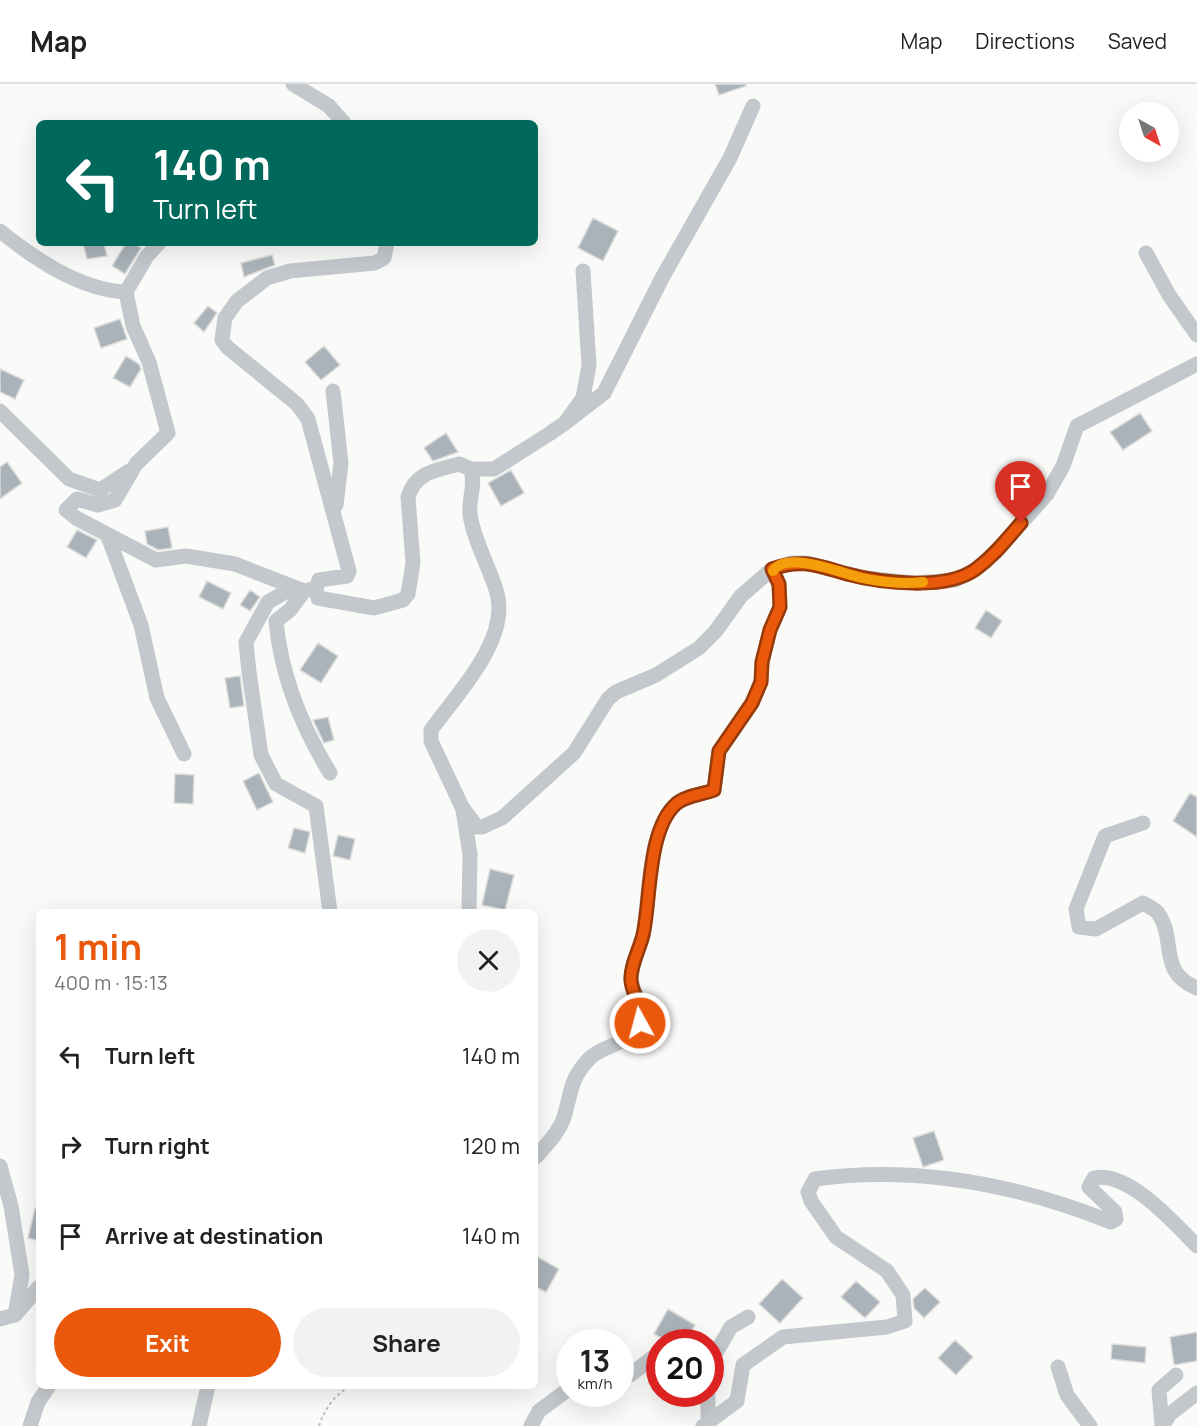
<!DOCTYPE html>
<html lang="en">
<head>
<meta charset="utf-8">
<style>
	:root { --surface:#fff; --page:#f2f2f2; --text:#222; --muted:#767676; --line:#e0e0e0; --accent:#ea580c }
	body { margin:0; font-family:Manrope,sans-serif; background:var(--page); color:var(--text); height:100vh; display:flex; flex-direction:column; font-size:22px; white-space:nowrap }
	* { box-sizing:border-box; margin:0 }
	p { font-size:20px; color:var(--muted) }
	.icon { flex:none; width:33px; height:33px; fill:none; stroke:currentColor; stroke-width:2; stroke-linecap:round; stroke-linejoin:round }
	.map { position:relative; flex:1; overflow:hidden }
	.drawer { position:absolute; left:36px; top:825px; width:502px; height:480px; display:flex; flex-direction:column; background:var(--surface); border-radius:9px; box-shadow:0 6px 24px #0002 }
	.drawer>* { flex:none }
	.hud { position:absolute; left:36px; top:36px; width:502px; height:126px; border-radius:9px; box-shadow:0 6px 24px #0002; background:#00695c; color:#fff; overflow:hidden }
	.needle { width:39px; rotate:141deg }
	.fabs { position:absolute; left:1119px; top:18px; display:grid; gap:12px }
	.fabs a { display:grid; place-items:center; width:60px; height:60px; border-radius:50%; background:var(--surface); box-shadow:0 6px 24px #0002; font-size:30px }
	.speed { position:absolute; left:556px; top:1245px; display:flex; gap:12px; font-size:30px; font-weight:700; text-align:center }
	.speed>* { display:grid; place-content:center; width:78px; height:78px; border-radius:50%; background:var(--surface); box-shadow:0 6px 24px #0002; line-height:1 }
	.speed small { font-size:15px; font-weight:400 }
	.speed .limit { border:9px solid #d22; background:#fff; color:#111 }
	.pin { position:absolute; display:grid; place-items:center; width:51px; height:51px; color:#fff; margin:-62px -26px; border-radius:50% 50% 50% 0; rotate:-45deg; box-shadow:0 0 6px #0007 }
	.pin .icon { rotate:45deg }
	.me { position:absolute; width:66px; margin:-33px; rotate:353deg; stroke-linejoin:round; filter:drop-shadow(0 0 4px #0008) }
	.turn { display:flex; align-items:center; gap:21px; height:126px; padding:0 18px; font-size:27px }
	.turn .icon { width:78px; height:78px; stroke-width:2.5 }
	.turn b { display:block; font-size:42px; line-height:51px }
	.round { display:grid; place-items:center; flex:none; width:63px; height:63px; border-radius:32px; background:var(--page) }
	.headline { display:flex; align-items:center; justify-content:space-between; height:102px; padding:0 18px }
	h1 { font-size:36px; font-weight:700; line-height:45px; color:var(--accent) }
	.cta { display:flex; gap:12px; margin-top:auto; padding:12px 18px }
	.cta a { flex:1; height:69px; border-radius:36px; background:var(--accent); color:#fff; font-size:24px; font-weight:700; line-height:69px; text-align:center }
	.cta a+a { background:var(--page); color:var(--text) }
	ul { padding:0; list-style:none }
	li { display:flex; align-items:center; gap:18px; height:90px; padding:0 18px }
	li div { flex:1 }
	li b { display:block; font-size:22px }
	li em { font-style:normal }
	header { display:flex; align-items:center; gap:36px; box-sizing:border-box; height:84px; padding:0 30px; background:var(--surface); border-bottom:2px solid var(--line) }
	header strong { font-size:28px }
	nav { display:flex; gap:33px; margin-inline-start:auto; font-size:21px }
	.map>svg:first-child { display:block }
	.building { fill:#aab3b9; stroke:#dcdcda; stroke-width:1.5 }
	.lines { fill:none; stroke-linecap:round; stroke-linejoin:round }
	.path { stroke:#bbbfc2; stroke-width:2; stroke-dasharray:3 3; stroke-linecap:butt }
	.minor { stroke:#c3c8cc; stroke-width:15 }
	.route-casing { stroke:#983908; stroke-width:15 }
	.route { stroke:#ea580c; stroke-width:10 }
	.slow { stroke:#f59e0b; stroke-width:10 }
</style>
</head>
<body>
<header>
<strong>Map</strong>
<nav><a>Map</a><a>Directions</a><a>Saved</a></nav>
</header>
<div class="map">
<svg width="1197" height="1342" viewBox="0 0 1197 1342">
	<rect width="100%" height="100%" fill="#fafaf8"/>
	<path class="building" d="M715,0H746V2L719,11Z
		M593,134L618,147L603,177L578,164Z
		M83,159H104L107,172L87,175Z
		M126,159H134L141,164L125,190L112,182Z
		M272,171L275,181L244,193L241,179Z
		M208,222L217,229L204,248L194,239Z
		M120,235L127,255L101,264L94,244Z
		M324,262L340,281L321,296L305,278Z
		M126,272L139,280L141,285L130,303L113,294Z
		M0,285L24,296L15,315L0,308Z
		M1140,329L1152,347L1123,366L1110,348Z
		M446,349L458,368L433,377L424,364Z
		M7,378L22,399L0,415V383Z
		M511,386L524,409L501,422L488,399Z
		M168,443L172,464L158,466L147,460L145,447Z
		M77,446L97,456L86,474L67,463Z
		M207,497L231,509L223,525L199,513Z
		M250,506L260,513L250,527L240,521Z
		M986,526L1002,537L991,554L975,544Z
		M318,559L338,572L321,599L300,586Z
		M240,592L244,622L230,624L225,594Z
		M328,633L334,656L324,659L313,636Z
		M259,689L273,718L257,726L243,697Z
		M175,690L194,691L193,720L174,719Z
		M1190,709L1197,713V753L1173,737Z
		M294,744L310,748L305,769L288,764Z
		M338,751L355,755L350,776L333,772Z
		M490,785L514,791L505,826L482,821Z
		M934,1047L944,1076L923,1083L913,1054Z
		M35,1124L39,1125V1157L28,1154Z
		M536,1172L559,1185L546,1208L536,1203Z
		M782,1195L803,1214L780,1239L759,1220Z
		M856,1197L880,1218L865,1234L841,1213Z
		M925,1204L940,1218L924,1234L914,1224L913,1215Z
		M668,1225L695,1241L685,1258H668L654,1250Z
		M1197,1248V1277L1174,1281L1170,1253Z
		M955,1256L973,1273L956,1291L938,1274Z
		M1112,1260L1146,1263L1145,1279L1111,1275Z"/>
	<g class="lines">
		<path class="path" d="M319,1342C325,1324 334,1312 350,1302"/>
		<path class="minor" d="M293,0L329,22L344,39
			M0,147C35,175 80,206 126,208
			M159,159L147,172L126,208L133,242L149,278L168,349L136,380L115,416L98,421L77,415L66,426L76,434L156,476L186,472L235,480L304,507L316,504
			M387,159L384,174L375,179L290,187L267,194L237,217L225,234L222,256L227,263L297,320L308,335L349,487L347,492L319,496L316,504L318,514L374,524L403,516L408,510L413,479L408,413C415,388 437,386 459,380L471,385C476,405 468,414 470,430C473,455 490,484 497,509C510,556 456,611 431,646V657L462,723L477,743H482L502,734L574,669L608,615L616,608L656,591L699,564L715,548L741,512L772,485L790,479H807L864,494L915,499L955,496L975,486L996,468L1047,410L1063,382L1077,342L1197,280
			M1146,169L1169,211L1197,251
			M333,307L341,379L336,421
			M0,327L69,395L100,406L129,387
			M565,339L604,309L662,194L730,74L753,22
			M471,385H494L549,350L565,339L583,314L589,281L583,187
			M107,450L141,541L157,614L184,670
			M294,503L268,518L246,558L249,588L261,671L276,700L316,722L330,828
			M304,507L290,526L276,537C281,592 302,643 330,689
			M463,726L470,770L469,828
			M1143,739L1105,752L1076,825L1079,843L1096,845L1143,819C1148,822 1155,825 1158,829C1177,856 1157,888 1197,904
			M536,1073C546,1061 557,1051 563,1036C572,1010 568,997 589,975C603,960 632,961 640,939C647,922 632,911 631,895C631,882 640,864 643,851C650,816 647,746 676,720C684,712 703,710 714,706L719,667L752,619L761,598L762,578L770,546L780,523L779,500L772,485
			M0,1082L11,1122L22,1191L15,1231
			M0,1235L15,1231L39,1203
			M711,1277L731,1243L748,1233
			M1058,1283L1067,1311L1090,1342
			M621,1292L630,1291L656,1271
			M708,1310V1340
			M30,1342L38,1318L49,1302
			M199,1342L208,1302
			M531,1342L539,1327L570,1304
			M703,1342L737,1317L743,1281L783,1253L887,1243L905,1237L903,1211L887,1187L836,1153L811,1117L808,1108L815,1095C916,1081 1018,1101 1111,1138L1116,1135L1115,1128L1089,1103L1094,1094C1128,1086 1175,1140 1197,1162
			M1162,1342L1159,1306L1176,1291
			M1162,1342L1170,1330L1197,1309"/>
	</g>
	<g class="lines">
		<g class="route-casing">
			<path id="route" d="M640,939C644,917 632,913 631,896C630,882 640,864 643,851C651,816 647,746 676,720C684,712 704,710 714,706L719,667L752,619L761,598L762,578L770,546L780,523L779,500L772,485C802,474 818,482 847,490C882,499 946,507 976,485C994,472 1007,455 1021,439"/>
		</g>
		<use href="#route" class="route"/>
		<path class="slow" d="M773,487C786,466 841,489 862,494C880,498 904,500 923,498"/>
	</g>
</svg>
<div class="fabs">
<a><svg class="needle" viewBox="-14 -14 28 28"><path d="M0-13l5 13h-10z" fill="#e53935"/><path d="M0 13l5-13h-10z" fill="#767676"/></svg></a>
</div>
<div class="speed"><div>13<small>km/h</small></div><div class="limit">20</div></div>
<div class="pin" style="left:1021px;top:439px;background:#d93025"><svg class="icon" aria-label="arrive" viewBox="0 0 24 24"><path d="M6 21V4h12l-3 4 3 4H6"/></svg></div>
<svg class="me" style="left:640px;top:939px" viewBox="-20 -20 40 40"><circle r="17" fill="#ea580c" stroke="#fff" stroke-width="3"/><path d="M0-11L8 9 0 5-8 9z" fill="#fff"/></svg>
<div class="hud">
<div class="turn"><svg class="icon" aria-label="left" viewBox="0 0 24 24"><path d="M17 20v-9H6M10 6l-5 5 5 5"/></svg><div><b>140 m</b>Turn left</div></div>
</div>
<section class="drawer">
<div class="headline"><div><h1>1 min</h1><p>400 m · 15:13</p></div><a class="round"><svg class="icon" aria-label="close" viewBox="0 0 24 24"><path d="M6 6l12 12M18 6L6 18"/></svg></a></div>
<ul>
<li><svg class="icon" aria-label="left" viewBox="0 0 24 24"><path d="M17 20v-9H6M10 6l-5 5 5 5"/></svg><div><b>Turn left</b></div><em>140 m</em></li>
<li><svg class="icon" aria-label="right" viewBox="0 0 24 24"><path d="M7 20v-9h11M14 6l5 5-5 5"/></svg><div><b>Turn right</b></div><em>120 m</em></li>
<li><svg class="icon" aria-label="arrive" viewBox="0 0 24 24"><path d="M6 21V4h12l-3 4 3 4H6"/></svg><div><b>Arrive at destination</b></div><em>140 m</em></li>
</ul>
<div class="cta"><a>Exit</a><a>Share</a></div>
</section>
</div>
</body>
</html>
